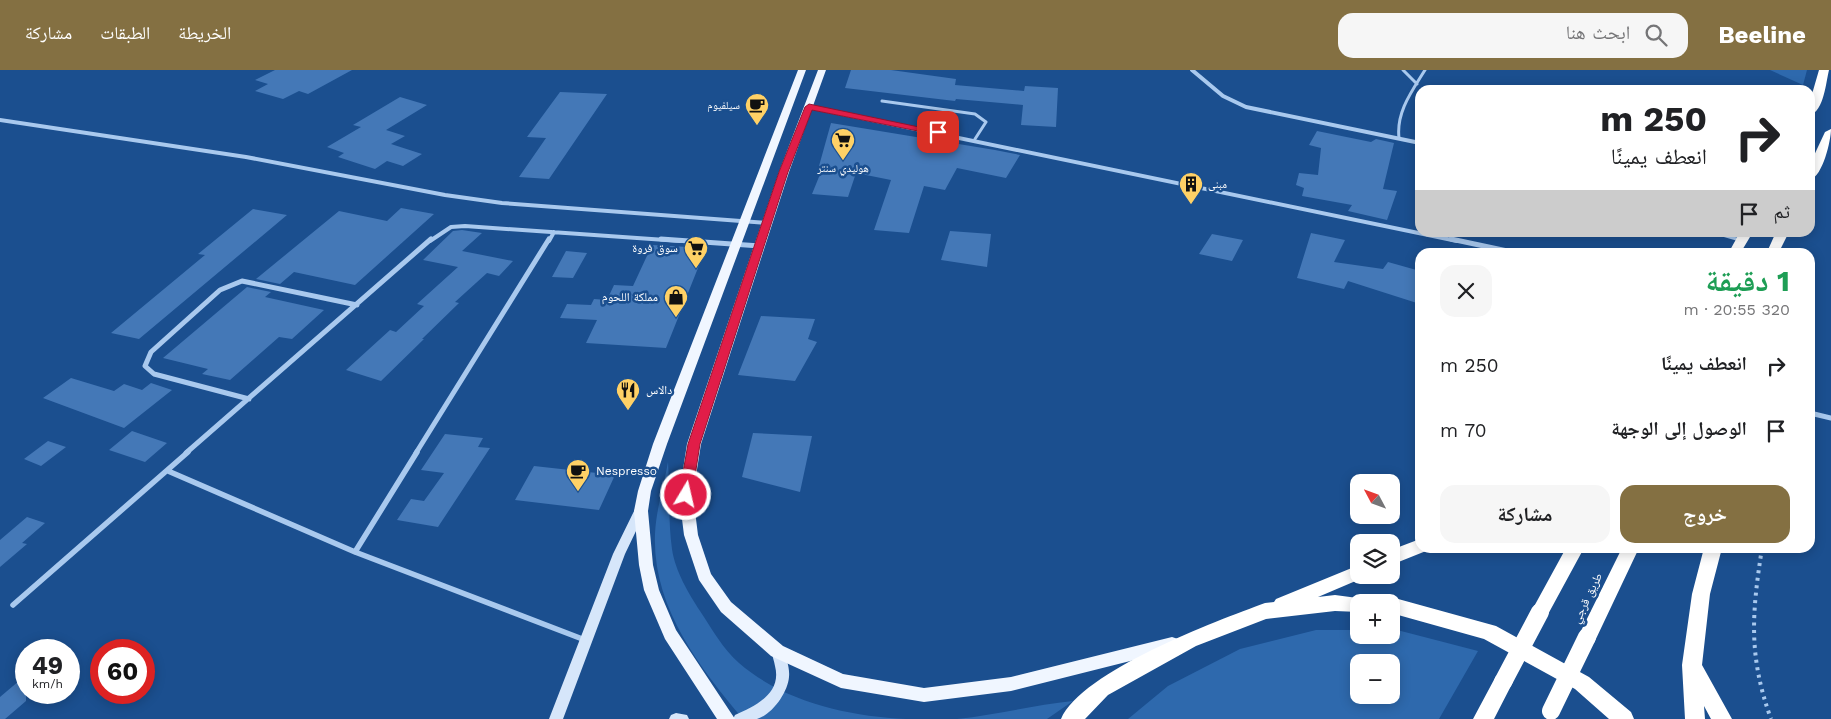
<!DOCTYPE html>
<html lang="ar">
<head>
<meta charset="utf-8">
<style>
	:root { --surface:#fff; --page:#f6f6f6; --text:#202124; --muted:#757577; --accent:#847042 }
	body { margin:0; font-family:"Work Sans","Noto Naskh Arabic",sans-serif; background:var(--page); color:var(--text); direction:rtl; height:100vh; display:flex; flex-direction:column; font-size:19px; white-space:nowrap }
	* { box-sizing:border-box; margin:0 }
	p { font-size:16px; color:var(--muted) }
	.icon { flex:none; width:28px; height:28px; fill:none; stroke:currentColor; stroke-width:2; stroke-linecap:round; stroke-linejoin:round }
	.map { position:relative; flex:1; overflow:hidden; direction:ltr }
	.sheet { position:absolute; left:1415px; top:178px; width:400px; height:305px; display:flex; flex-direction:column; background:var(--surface); border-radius:15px; box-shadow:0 2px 12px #0003; direction:rtl }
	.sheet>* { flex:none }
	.hud { position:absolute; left:1415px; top:15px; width:400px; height:152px; border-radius:15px; box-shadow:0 2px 12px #0003; direction:rtl; background:#fff; color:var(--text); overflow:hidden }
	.needle { width:32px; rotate:311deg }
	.fabs { position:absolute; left:1350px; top:404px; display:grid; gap:10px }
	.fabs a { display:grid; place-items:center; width:50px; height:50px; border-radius:10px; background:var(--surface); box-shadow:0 2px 12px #0003; font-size:25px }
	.speed { position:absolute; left:15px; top:569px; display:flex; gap:10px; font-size:25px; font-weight:700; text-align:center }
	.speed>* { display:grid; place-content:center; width:65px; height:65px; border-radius:50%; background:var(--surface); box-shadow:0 2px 12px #0003; line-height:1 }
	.speed small { font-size:12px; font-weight:400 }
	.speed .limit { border:8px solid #d22; background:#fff; color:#111 }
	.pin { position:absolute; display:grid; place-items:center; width:42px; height:42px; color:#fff; margin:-21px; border-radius:10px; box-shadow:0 2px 8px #0006 }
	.me { position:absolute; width:55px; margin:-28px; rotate:9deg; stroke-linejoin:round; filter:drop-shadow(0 0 4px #0008) }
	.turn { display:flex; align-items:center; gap:18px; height:105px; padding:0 25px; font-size:22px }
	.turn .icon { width:65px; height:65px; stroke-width:2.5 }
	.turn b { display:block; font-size:35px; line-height:42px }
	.then { display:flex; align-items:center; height:48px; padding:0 25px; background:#0003; gap:10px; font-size:19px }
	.round { display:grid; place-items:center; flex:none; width:52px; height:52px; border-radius:15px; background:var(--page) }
	.summary { display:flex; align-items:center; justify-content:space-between; height:85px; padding:0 25px }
	h1 { font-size:30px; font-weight:700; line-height:38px; color:#1e9e55 }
	.primary-button { display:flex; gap:10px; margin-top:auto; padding:10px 25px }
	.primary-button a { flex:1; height:58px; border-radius:15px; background:var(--accent); color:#fff; font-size:20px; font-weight:700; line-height:58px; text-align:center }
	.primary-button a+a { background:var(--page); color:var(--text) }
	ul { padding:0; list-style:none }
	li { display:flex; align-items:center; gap:15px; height:65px; padding:0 25px }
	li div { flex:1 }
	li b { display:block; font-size:19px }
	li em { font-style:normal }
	header { display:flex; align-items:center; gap:30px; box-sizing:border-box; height:70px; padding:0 25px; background:var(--accent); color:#fff }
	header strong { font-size:24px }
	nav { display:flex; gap:28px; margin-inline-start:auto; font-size:18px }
	.search { width:350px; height:45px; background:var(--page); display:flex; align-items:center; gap:12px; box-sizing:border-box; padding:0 18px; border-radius:15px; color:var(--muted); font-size:19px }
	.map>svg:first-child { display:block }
	.green { fill:#2e69ad; fill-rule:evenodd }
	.building { fill:#4478b7 }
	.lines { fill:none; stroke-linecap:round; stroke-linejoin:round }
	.path { stroke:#a9c9ee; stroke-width:4; stroke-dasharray:3 4.5; stroke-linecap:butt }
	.lane-far1 { stroke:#a9c9ee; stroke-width:3 }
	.lane { stroke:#a9c9ee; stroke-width:4 }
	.street-far2 { stroke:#a9c9ee; stroke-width:4 }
	.street-far1 { stroke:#a9c9ee; stroke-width:5 }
	.street { stroke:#a9c9ee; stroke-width:5.5 }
	.secondary { fill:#d6e6fa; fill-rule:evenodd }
	.primary { fill:#f0f6ff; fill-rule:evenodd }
	.highway { fill:#fff; fill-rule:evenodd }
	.highway-bridge { stroke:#fff; stroke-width:18 }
	.route { fill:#e11d48; stroke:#92132f }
	.labels { text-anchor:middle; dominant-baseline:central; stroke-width:5; stroke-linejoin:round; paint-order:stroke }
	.far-poi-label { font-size:11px; fill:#fff; stroke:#1b4f8f; text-anchor:end }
	.poi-label { font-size:12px; fill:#fff; stroke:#1b4f8f; text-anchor:end }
	.street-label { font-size:12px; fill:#fff; stroke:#1b4f8f }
</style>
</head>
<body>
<header>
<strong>Beeline</strong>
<div class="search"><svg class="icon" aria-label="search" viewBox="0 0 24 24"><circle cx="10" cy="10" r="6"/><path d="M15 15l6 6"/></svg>ابحث هنا</div>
<nav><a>الخريطة</a><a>الطبقات</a><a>مشاركة</a></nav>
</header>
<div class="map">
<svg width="1831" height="649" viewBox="0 0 1831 649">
	<rect width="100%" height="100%" fill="#1b4f8f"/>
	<path class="green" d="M1770,0H1807L1803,15Z
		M668,392C670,421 668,451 672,479C675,501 689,524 700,541C712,559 723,579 739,593C784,632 848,646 906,649H743C699,597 652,536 655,464C656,440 664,415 668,392Z
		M1316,560H1359V565H1391V561H1401L1478,581L1439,649H1128L1168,616L1240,579ZM1359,592H1391V625H1359Z
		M1073,631L1047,649H957C996,645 1034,635 1073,631Z"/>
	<path class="building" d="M275,0H352L308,24L299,21L283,29L255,21L268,14L255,10Z
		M851,0H891L956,9L955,15L1024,21L1025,16L1058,18L1056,57L1021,55L1023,35L956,29L955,31L845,18Z
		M560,22L607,24L549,109L519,107L546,68L527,67Z
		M400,27L427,35L386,60L405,66L391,74L422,84L403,96L387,91L375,99L338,87L344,83L327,77L361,57L353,55Z
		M831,53L995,80L1020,85L1006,108L957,98L945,120L924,116L909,163L874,160L891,110L856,103L848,127L812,124L823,97L819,96Z
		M1317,61L1371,72L1376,69L1394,73L1383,119L1397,121L1387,150L1348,141L1352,135L1302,126L1304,118L1296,115L1299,103L1318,105L1321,78L1309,75Z
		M401,138L434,144L355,215L294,202L280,214L256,209L339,141L387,151Z
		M253,139L287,145L139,269L111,263L205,185L198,184Z
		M462,160L482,163L462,181L513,191L499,206L487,203L455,232L459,233L422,269H424L381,311L346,300L390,260L396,262L424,236L417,234L458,197L423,190L453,161Z
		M950,161L991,164L987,197L941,190Z
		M1311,163L1345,170L1334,192L1383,199L1388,192L1420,201V234L1348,211L1344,219L1297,208Z
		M1212,164L1243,170L1232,191L1199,184Z
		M652,175L706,178L666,278L586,273L597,250L560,248L567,234L591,235L594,229L607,230L614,215L633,216Z
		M566,181L587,183L573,208L552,207Z
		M247,217L271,222L265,227L324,240L292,269L279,267L230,310L202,304L208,299L163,288Z
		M761,246L815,249L808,269L817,272L795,311L738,305Z
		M71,308L114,321L124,314L142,320L151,313L172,320L124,358L43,328Z
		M132,361L167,373L145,392L109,380Z
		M753,363L812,366L800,422L742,407Z
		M445,364L483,368L478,377L490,378L438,457L397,450L411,429L424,431L444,403L421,400Z
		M48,371L66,377L41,396L24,389Z
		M534,396L615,405L599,440L515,430Z
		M27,447L45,453L22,473L27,474L0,497V470Z
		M26,605V631L5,649H0V627Z"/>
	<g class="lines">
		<path class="path" d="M1762,478C1752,543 1748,585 1771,649"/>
		<path class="lane-far1" d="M1403,0L1417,14
			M882,31L975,44L986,52L975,69
			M1399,68C1396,42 1412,21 1425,0
			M1712,162L1740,170"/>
		<path class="lane" d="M1738,169L1740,170"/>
		<path class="street-far2" d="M1192,0L1223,26L1246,37L1420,73
			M809,37L1457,171
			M0,50L246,87L445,125L502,133L767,153
			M430,171L451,157L465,156L680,171
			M549,171L554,162"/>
		<path class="street-far1" d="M661,169L760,176
			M1451,169L1512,182
			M249,329L154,304L145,296L151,282L220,220L242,211L357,235
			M1810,343L1831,348
			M186,383L431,169
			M416,383L549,169"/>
		<path class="street" d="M168,401L355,482L585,570
			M355,482L417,382
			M13,535L188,382"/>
		<path class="secondary" d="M641,434L645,435L647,438L625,484L563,649H549L613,484L637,435Z
			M777,575L781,577C786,586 790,597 789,607C788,622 772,645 757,649C750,649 741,649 733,649L735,645C756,636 782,623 775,596C774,589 770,583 773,577Z
			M676,643L687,645L689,649H669L671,645Z"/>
		<path class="primary" d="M798,0H806L667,374L651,421L648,441L653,495L659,520L676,560L735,649H717L665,569L644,520L639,495L634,441L638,421L653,374Z
			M818,0H826L789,102L701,374L693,425L698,465L711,504L731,532L783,576L843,604L924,618L1011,607L1172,567L1178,569L1180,574L1178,579L1011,621L924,632L841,618L771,586L721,542L699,510L684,465L679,425L687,374L779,102Z"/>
		<path class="highway" d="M1819,0H1829C1826,12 1824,41 1810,45V31Z
			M1831,59C1831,70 1823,106 1810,110V94L1825,62Z
			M1740,162H1753L1741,182H1729Z
			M1776,162H1789L1779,182H1767Z
			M1420,469V478H1428L1426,481L1391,495V480Z
			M1566,478H1584L1546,548L1540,550L1534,548L1531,542Z
			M1622,478H1639L1594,573L1587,575L1580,573L1578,567Z
			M1704,478H1722L1710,524L1702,595L1732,649H1711L1704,636L1705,649H1685L1682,595L1692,524Z
			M1359,495V505H1366L1365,507L1318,527L1335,525L1365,529L1367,532H1359V542L1335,541L1266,549L1196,576L1108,625L1085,649H1061C1082,601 1216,551 1265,533L1274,532L1276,529Z
			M1391,527L1496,556L1589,607L1631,642L1634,649H1609L1575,619L1484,569L1391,543V532H1383Z
			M1503,603L1510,606L1513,612L1494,649H1473L1496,606Z"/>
		<path class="highway-bridge" d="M1503,612L1540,542
			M1551,641L1587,567"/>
	</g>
	<path class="route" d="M809,34L943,62L938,65L812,40L788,102L700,374L692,425L686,430L679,425L688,374L779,102L805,37Z"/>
	<defs>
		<g id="cafe-pin" transform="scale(1.25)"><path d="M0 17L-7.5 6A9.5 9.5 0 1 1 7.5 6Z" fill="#ffd166" stroke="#1b4f8f"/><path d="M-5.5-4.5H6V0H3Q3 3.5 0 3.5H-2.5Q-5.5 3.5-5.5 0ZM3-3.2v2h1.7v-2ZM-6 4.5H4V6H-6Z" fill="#111"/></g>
		<g id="supermarket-pin" transform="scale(1.25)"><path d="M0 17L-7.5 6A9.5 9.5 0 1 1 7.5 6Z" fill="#ffd166" stroke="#1b4f8f"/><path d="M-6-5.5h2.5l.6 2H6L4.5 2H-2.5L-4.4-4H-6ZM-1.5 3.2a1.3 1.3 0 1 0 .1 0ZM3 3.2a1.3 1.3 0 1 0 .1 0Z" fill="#111"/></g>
		<g id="building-pin" transform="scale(1.25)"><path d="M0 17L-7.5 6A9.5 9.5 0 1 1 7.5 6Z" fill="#ffd166" stroke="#1b4f8f"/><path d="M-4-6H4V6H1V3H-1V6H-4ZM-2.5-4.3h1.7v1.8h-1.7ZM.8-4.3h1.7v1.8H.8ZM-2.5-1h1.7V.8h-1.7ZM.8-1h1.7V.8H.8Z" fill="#111"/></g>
		<g id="shop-pin" transform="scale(1.25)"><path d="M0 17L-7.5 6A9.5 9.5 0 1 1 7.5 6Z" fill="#ffd166" stroke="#1b4f8f"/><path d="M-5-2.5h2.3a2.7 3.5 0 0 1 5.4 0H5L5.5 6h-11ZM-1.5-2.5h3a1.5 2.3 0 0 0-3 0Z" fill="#111"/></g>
		<g id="restaurant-pin" transform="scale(1.25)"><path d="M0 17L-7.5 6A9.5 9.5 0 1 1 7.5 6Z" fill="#ffd166" stroke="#1b4f8f"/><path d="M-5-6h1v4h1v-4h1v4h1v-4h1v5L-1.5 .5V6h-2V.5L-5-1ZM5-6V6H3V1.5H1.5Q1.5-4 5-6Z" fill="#111"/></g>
	</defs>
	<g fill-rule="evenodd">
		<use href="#cafe-pin" x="757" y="35"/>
		<use href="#supermarket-pin" x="843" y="70"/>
		<use href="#building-pin" x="1191" y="114"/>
		<use href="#supermarket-pin" x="696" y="178"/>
		<use href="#shop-pin" x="676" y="227"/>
		<use href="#restaurant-pin" x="628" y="320"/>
		<use href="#cafe-pin" x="578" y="401"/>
	</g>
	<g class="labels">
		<g class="far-poi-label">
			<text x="740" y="35">سيلفيوم</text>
			<text x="843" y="98" text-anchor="middle">هوليدي سنتر</text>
			<text x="1208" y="114" text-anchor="start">مبنى</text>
		</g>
		<g class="poi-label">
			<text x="678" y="178">سوق فروة</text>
			<text x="658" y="227">مملكة اللحوم</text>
			<text x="646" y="320" text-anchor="start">دالاس</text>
			<text x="596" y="401" text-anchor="start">Nespresso</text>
		</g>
		<g class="street-label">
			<text transform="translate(1587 528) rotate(-64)">طريق قرجي</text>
		</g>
	</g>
</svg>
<div class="fabs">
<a><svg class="needle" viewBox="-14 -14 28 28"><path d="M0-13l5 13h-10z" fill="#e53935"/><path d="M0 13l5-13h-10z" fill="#757577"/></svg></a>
<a><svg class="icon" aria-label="layers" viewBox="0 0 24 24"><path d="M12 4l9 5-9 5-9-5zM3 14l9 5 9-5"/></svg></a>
<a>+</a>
<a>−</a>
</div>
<div class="speed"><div>49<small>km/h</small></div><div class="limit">60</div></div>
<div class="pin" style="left:938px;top:62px;background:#d93025"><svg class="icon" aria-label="arrive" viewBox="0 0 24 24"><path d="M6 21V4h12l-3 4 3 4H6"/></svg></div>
<svg class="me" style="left:686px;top:425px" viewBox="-20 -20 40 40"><circle r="17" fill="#e11d48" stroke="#fff" stroke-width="3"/><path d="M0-11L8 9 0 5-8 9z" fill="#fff"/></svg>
<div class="hud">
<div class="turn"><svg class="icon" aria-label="right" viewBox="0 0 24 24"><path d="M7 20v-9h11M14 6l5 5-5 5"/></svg><div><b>250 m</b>انعطف يمينًا</div></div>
<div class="then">ثم<svg class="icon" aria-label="arrive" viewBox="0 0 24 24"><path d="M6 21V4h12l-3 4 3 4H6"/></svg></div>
</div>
<section class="sheet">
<div class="summary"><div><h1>1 دقيقة</h1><p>320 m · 20:55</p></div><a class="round"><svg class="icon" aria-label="close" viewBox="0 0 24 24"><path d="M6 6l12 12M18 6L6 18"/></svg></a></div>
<ul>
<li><svg class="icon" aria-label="right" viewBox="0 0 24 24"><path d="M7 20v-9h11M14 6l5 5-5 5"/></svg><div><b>انعطف يمينًا</b></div><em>250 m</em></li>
<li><svg class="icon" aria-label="arrive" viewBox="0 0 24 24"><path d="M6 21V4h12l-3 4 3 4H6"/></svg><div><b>الوصول إلى الوجهة</b></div><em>70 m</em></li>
</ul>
<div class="primary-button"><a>خروج</a><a>مشاركة</a></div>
</section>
</div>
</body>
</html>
